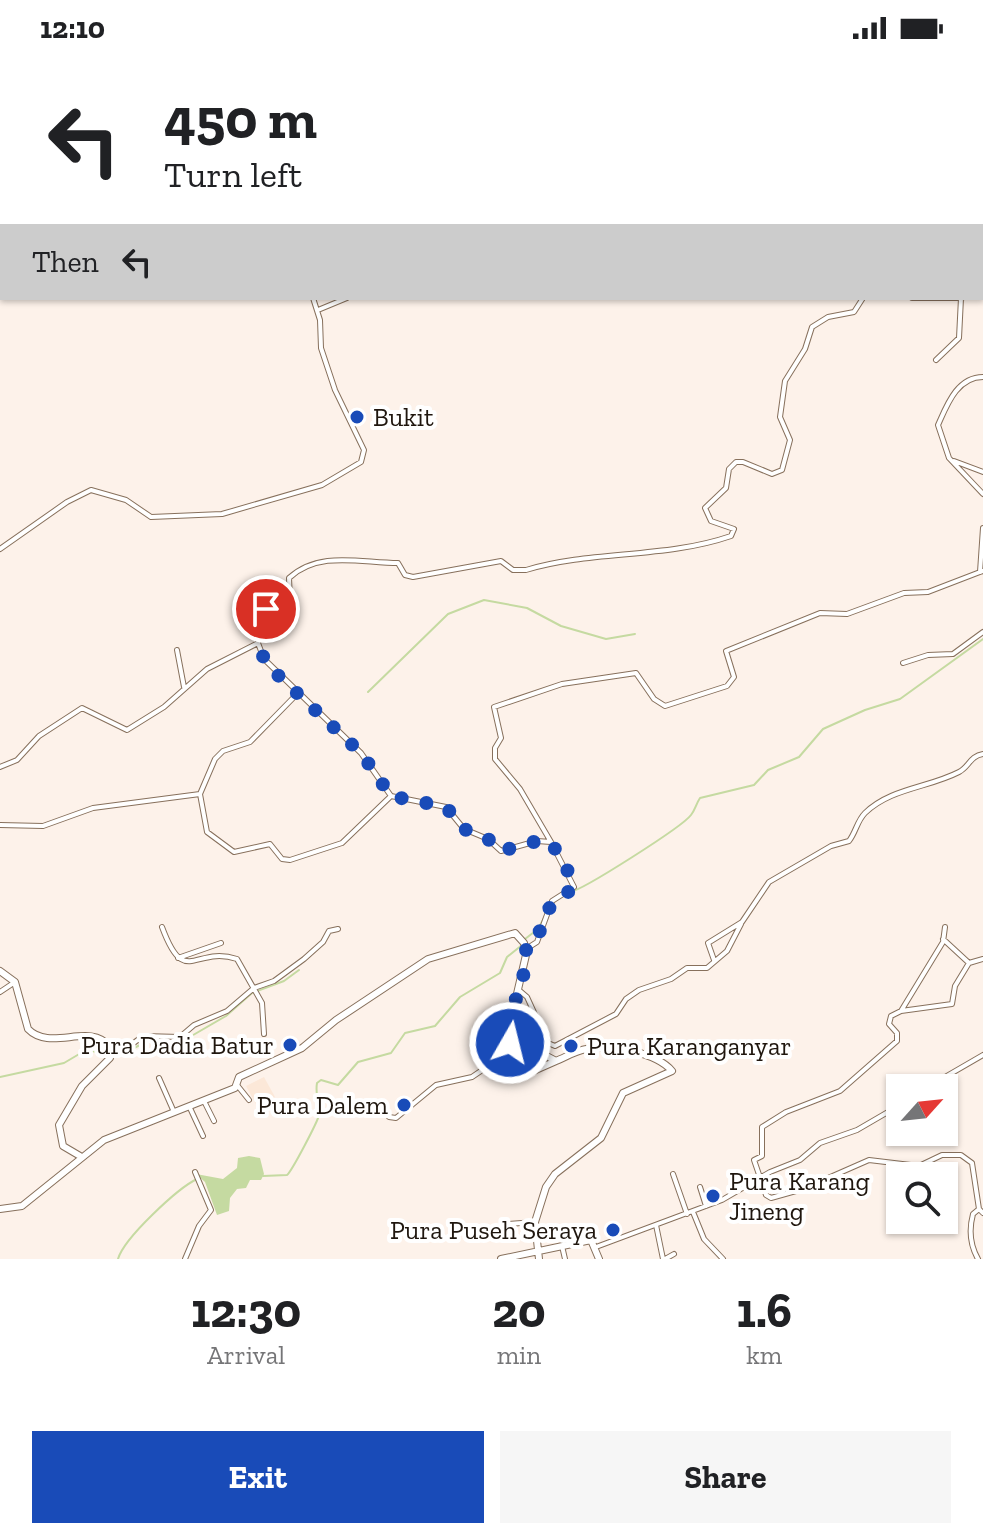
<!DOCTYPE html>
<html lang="en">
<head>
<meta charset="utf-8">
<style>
	:root { --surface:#fff; --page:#f6f6f6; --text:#202124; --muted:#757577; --accent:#194bb8 }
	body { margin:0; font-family:"Zilla Slab",serif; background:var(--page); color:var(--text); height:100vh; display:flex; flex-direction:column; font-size:30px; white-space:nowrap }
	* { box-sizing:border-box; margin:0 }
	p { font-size:26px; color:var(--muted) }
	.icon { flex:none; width:44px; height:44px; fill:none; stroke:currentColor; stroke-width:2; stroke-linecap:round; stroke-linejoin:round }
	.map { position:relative; height:1203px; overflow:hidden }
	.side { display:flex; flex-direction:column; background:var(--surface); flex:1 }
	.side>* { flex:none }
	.top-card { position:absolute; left:0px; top:0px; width:984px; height:244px; box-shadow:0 2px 6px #0004; background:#fff; color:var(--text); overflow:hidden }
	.needle { width:52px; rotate:63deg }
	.tools { position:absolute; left:886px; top:1018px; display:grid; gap:16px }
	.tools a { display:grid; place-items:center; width:72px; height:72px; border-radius:0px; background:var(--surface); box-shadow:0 2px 6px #0004; font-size:40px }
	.pin { position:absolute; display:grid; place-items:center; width:68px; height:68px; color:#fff; margin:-34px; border:4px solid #fff; border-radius:50%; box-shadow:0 2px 8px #0007 }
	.me { position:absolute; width:88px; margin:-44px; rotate:8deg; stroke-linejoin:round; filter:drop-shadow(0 0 6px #0008) }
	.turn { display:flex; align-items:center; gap:28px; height:168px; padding:0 32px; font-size:36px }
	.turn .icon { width:104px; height:104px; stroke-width:2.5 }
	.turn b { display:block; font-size:56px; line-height:68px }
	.then { display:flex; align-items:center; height:76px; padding:0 32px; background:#0003; gap:16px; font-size:30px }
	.eta { display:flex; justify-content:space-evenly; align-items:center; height:136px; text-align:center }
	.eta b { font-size:48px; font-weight:800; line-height:56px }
	.button { display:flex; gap:16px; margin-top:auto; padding:16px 32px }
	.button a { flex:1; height:92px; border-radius:0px; background:var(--accent); color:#fff; font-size:32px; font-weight:800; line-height:92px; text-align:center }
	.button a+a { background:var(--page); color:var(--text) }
	.status { display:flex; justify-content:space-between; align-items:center; height:56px; padding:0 40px; background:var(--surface); direction:ltr }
	.status svg { height:22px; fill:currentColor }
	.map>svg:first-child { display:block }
	.built { fill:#fce8d8 }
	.water { fill:#c5daa1 }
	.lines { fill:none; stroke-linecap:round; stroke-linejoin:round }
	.stream { stroke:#c5daa1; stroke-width:2 }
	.minor-casing { stroke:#87705c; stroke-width:6 }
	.tertiary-casing { stroke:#87705c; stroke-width:8 }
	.minor { stroke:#fff; stroke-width:4 }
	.tertiary { stroke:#fff; stroke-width:6 }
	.route { stroke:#194bb8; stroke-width:14; stroke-dasharray:0 25.2 }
	.poi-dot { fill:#194bb8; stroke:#fff; stroke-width:3 }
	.labels { text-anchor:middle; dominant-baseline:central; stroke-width:8; stroke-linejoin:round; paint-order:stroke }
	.poi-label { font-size:26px; fill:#1f160e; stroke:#fff; text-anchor:start }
</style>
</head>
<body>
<div class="status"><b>12:10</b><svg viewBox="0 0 49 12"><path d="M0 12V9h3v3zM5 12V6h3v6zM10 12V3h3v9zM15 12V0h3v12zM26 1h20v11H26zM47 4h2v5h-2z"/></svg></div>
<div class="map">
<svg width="983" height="1203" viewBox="0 0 983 1203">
	<rect width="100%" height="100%" fill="#fdf2ea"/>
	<path class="built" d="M264,1021L275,1041L257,1050L246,1030Z"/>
	<path class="water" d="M249,1100L260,1102L264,1118L261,1124H250L246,1132L237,1133L230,1142L229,1155L217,1159L205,1126L196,1118L223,1123L237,1112L238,1102Z"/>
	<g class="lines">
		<path class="stream" d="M368,636L448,558L484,544L527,552L561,570L606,583L635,578
			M570,836C583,834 682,771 691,759C695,754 696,748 700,742L754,729L768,714L799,701L823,673L865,654L900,643L983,583
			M525,883L538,873L544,862
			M0,1021L64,1007L86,994L118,1000L148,985L172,988L188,982L226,960L252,937L284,925L299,914
			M263,1120L287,1119C292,1115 318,1065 319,1059C319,1048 315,1038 317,1027L321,1024L338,1029L358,1006L391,997L405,977L435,970L460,941L500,917L507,901L522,889
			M118,1203C124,1182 178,1132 197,1123"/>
		<g class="minor-casing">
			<path id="minor" d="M10,0L12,2
				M466,0V2
				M542,0V2
				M968,0V2
				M254,2L259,0
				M0,10L2,14
				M1,26L2,23
				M2,69V70
				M0,109L2,108
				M982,198H983
				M982,240L983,239
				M912,242H962
				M318,254L347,242
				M936,304L959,282L961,242
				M983,321C957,321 947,349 938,369L949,402L983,438
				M954,405L983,416
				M983,472L980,516L983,515
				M0,493L67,446L91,434L126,444L151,461L222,458L322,429L361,406L364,394L335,334L321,292L320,264L313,242
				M177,594L184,631
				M903,607L928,599L953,598L983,576
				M297,638L250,686L223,695L215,703L200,738L207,776L234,796L270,788L282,803L290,804L342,787L391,740
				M0,711L17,704L39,680L82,652L127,674L164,651L207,613L258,587
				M0,769L43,770L93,752L200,738
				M551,786L520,733L495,703V692L501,682L494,651L562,628L636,617L654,643L665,650L727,630L734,621L726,595L820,557L847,558L904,537L928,536L980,516
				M162,871C185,933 194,889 237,903L262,947L264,978
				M943,883L969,907
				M526,893L537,886L552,845L574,831L551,786L537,785L501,795L488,783L464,773L446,751L391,740L361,697L264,603L258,587L262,559L270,551L290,544L289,522C319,494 361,507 398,507L405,519L413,521L501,505L513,514H526C593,494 664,503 731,480L734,473L711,465L705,452L726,432L729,413L736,406H743L772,418L782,414L790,384L780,361L785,325L805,293L812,271L828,261L854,256L863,242
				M178,902L221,887
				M983,903L969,907L955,930L952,948L901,955L891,960L889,968L897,977V985L840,1035L786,1056L762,1071V1100L754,1104L766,1139L771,1142L803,1133L869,1104L919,1110L942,1099H961L972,1107L979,1153L983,1157
				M714,904L708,887L742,866L769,826L831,790L849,785C856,776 857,765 865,757C891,732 928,732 959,716C969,711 970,700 983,698
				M520,935L527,941L548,987L555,990L616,958L626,943L639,934L671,923L687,912H707L727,895L741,868
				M0,936L15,926
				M901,955L943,886L945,871
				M110,995H123L143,980L180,981L194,969L227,955L254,932L274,925L304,903L323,886L329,875L338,873
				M159,1022L174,1056
				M237,1029L249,1044
				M926,1032L983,999
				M204,1045L214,1065
				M190,1052L203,1080
				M389,1061L396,1062L436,1029L472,1021L497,1004L516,1003
				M673,1118L687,1158
				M700,1131L706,1150
				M693,1156L704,1183L723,1203
				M508,1168L535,1166
				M656,1169L663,1203
				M535,1175L546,1174L545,1171
				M562,1190L565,1203
				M596,1191L722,1144L770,1116L800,1104L820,1087L857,1074L900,1049
				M185,1203L199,1170L211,1154L195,1116
				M665,1203L674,1198
				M978,1203C970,1189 969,1173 973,1158L979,1153"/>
		</g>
		<g class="tertiary-casing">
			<path id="tertiary" d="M0,915L15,926L28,973C50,996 90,966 109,990L110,1002L82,1030L59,1069L63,1090L80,1100
				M516,1003L531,1016L556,1005
				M0,1153L22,1150L104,1084L235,1032L239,1021L302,992L336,964L428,903L515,877L524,887L526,899L509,972L516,1003L541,997L556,1005C566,1001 575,995 586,993C609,988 656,996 672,1015L623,1037L601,1082L555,1118L546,1131L535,1166L539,1203
				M501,1203L591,1184L599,1203"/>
		</g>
		<use href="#minor" class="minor"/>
		<use href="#tertiary" class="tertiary"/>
	</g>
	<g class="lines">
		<path class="route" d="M266,553L257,572L258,587L266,608L361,697L391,740L446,751L464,773L488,783L501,795L537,785L551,786L573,824L572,834C548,845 543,861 537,886L526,893C529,925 504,955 510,987"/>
	</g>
	<g class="poi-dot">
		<circle cx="357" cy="361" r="8"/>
		<circle cx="290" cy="989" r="8"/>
		<circle cx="571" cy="990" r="8"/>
		<circle cx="404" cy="1049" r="8"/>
		<circle cx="713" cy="1140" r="8"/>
		<circle cx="613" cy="1174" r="8"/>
	</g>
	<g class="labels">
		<g class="poi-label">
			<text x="373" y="361">Bukit</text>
			<text x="274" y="989" text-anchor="end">Pura Dadia Batur</text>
			<text x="587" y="990">Pura Karanganyar</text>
			<text x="388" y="1049" text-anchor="end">Pura Dalem</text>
			<text x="729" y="1125">Pura Karang<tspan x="729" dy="30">Jineng</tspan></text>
			<text x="597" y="1174" text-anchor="end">Pura Puseh Seraya</text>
		</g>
	</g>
</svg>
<div class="tools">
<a><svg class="needle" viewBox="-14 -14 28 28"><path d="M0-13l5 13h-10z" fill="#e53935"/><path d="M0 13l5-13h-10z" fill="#757577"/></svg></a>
<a><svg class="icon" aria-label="search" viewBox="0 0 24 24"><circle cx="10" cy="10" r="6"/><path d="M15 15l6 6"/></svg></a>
</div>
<div class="pin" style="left:266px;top:553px;background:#d93025"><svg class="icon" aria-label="arrive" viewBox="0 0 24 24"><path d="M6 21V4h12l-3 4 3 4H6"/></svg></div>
<svg class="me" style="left:510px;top:987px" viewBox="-20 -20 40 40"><circle r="17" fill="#194bb8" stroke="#fff" stroke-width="3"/><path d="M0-11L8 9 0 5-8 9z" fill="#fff"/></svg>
<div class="top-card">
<div class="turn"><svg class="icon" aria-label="left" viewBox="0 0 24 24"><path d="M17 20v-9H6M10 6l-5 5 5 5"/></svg><div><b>450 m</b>Turn left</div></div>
<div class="then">Then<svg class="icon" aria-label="left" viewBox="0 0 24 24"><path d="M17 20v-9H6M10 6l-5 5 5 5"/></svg></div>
</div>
</div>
<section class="side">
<div class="eta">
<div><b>12:30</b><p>Arrival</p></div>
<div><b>20</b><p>min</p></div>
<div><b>1.6</b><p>km</p></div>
</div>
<div class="button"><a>Exit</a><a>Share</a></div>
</section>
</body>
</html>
